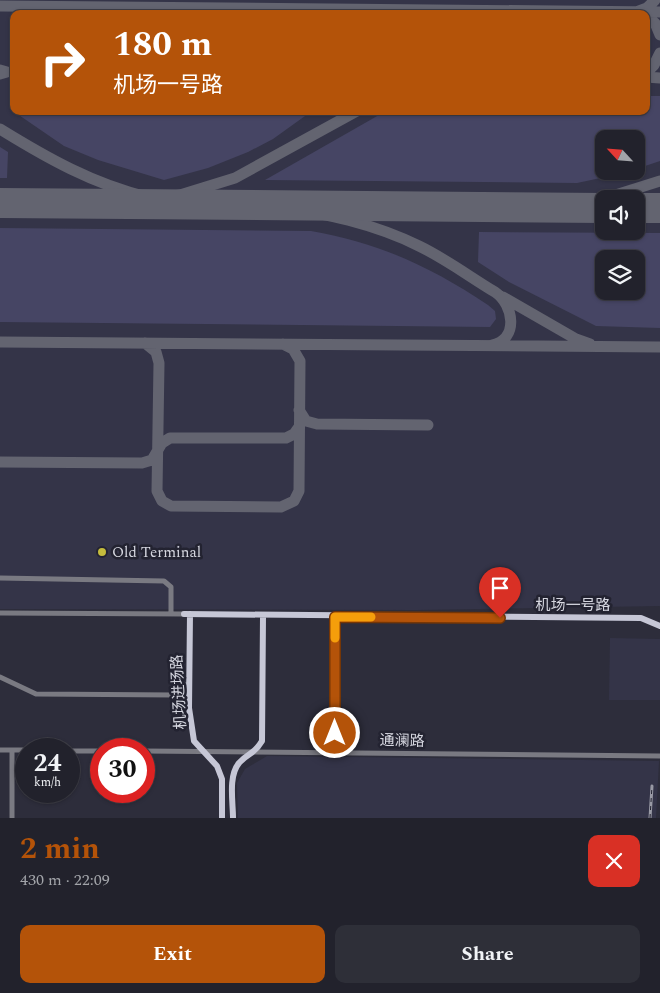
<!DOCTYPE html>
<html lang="en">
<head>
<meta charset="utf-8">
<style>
	:root { --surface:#22222c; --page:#2e2f38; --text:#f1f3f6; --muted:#a2a4a9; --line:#3f3f48; --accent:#b45309 }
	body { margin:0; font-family:Spectral,"Noto Sans SC",serif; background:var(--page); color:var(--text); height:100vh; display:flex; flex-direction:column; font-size:19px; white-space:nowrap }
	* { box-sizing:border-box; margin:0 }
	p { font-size:16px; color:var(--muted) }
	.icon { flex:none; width:28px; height:28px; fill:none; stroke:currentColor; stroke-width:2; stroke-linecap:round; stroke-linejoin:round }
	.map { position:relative; height:818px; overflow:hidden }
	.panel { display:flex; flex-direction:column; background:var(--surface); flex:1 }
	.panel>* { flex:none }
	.guide { position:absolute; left:10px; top:10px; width:640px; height:105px; border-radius:10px; box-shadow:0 1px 4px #0004,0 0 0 1px var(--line); background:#b45309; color:#fff; overflow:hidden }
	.needle { width:32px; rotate:296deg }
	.buttons { position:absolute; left:595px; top:130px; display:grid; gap:10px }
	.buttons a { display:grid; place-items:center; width:50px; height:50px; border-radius:10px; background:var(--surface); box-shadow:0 1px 4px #0004,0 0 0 1px var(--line); font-size:25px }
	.speed { position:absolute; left:15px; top:738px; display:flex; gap:10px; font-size:25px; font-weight:700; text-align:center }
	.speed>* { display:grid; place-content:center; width:65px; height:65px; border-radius:50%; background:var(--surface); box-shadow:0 1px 4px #0004,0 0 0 1px var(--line); line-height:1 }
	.speed small { font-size:12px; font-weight:400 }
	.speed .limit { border:8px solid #d22; background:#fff; color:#111 }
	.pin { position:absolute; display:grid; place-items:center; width:42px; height:42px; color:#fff; margin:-51px -21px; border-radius:50% 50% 50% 0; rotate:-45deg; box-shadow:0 0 5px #0007 }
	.pin .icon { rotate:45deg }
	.me { position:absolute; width:55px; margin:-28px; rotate:0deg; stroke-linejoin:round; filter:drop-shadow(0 0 4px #0008) }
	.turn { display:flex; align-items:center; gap:18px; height:105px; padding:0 20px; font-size:22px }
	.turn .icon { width:65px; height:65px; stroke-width:2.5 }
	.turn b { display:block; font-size:35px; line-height:42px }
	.round { display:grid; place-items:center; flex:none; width:52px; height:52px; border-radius:10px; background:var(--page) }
	.summary { display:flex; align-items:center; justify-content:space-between; height:85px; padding:0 20px }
	h1 { font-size:30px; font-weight:700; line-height:38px; color:var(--accent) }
	.primary-button { display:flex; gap:10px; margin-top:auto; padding:10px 20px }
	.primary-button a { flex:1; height:58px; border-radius:10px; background:var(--accent); color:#fff; font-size:20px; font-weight:700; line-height:58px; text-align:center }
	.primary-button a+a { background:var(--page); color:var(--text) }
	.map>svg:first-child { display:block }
	.built { fill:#343448; fill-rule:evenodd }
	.green { fill:#464564; fill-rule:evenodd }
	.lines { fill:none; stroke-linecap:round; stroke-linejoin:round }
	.taxiway { stroke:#636470; stroke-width:11 }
	.runway { stroke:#636470; stroke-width:30 }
	.minor { stroke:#7a7a82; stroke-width:5 }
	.major { stroke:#c6c7d6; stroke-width:6 }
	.rail-casing { stroke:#999aa5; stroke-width:3 }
	.rail { stroke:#232331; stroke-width:1; stroke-dasharray:4; stroke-linecap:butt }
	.route-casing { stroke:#753606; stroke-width:12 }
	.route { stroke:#b45309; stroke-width:9 }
	.slow { stroke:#f59e0b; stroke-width:9 }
	.poi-dot { fill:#c5bc3d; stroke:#232331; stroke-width:2 }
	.labels { text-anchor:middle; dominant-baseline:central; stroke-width:5; stroke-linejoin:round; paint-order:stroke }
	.poi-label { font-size:15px; fill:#d6d7e0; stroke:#232331; text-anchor:start }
	.street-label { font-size:15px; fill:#d6d7e0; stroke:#232331 }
</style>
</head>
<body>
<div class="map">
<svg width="660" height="818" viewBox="0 0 660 818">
	<rect width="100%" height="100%" fill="#2d2d3b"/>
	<path class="built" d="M0,0H660V606L416,610L0,609ZM14,14H646V111H14ZM604,139H636V171H604ZM604,199H636V231H604ZM604,259H636V291H604Z
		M610,638L660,639V700H609Z
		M267,756L659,761L656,818H238L237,783L245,769Z"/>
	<path class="green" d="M14,94V111H312L273,139L248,152L208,168L164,180L98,160L64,146L13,111L10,103Z
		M646,96H660V161L636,169V139H604V171H629L624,173L577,183L265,180L386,111H646Z
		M0,147L8,152L7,178H0Z
		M0,228L311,231C380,243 431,267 488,305L495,311L496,319L490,327L0,322Z
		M479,232L660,233V328L596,326L509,282L478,262ZM604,259H636V291H604Z"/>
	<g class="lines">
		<path class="taxiway" d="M0,6L660,12
			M639,11L647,8L655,0
			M646,16L655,23L660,35
			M0,70L7,72L0,74
			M646,73L654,65L660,53
			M646,77L660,78
			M0,129C47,158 93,184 147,197
			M168,201L200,205
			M120,204L180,195L235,178L357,111
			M275,205C325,214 373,223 419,246C446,259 470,277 495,292C514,305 519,339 492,345
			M537,207L606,198L660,181
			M503,297L576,339L590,344
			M0,342L660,347
			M145,343L156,352L159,363L157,491L162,501L171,506L281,507L294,501L299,491L300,361L293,349L283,344
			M299,410L306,421L317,424L428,425
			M0,462L142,463L152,460L162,443L170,438H286L294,434L299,427"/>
		<path class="runway" d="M0,203L604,208
			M636,208H660"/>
		<path class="minor" d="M0,578L164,581L171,587V614
			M0,613L184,614
			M0,677L36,694L175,695
			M189,683L175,695L189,708
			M0,750H26
			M69,751H101
			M144,751L660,756
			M335,753V617
			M12,818V750"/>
		<path class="major" d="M184,614L641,618L660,626
			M190,614L189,708L194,741L217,766L222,779V818
			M233,818C233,802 228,776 239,763C249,752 254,755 262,741L263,616"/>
		<g class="rail-casing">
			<path id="rail" d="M650,818L652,786"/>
		</g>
		<use href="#rail" class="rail"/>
	</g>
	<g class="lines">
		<g class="route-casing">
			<path id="route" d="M335,733V617L500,618"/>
		</g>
		<use href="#route" class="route"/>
		<path class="slow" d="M335,638V617H371"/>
	</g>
	<circle class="poi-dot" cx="102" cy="552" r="5"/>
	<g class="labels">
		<g class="poi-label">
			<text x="112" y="552">Old Terminal</text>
		</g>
		<g class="street-label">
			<text x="573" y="605">机场一号路</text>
			<text transform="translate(179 692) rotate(-93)">机场进场路</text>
			<text transform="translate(402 741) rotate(1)">通澜路</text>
		</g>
	</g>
</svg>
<div class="buttons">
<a><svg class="needle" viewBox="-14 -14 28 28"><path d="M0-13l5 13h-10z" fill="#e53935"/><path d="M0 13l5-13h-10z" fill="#a2a4a9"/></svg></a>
<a><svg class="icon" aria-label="sound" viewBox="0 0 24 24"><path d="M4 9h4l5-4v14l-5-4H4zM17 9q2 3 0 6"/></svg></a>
<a><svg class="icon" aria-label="layers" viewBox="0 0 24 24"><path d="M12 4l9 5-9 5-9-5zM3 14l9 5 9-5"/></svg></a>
</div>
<div class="speed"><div>24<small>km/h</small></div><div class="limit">30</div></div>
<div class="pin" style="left:500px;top:618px;background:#d93025"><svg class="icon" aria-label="arrive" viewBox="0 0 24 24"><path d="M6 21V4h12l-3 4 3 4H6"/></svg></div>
<svg class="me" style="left:335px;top:733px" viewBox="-20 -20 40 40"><circle r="17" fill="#b45309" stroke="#fff" stroke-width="3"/><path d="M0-11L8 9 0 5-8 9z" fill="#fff"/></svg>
<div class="guide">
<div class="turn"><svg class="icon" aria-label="right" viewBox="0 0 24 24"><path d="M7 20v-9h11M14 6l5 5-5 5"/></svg><div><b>180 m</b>机场一号路</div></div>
</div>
</div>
<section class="panel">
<div class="summary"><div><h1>2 min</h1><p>430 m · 22:09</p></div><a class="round" style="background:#d93025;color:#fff"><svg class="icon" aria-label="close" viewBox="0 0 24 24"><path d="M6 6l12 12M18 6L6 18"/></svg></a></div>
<div class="primary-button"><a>Exit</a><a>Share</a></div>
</section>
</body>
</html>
